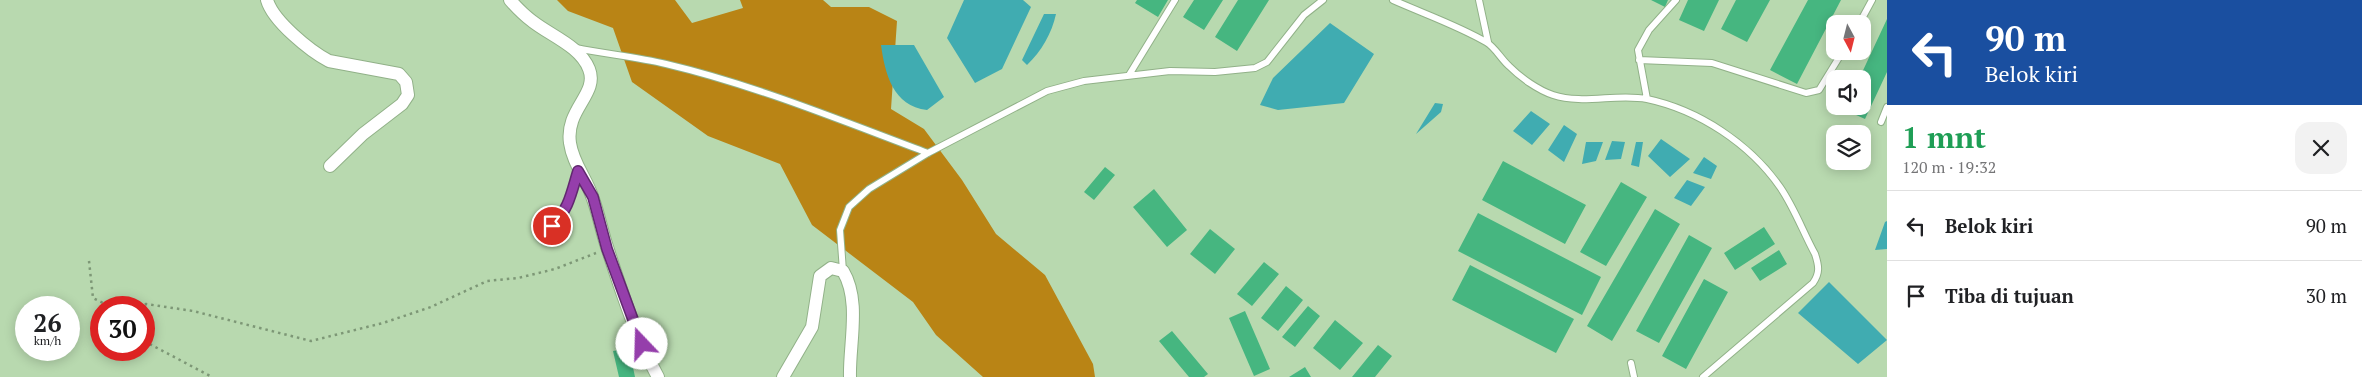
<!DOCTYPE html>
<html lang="id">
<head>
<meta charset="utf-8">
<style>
	:root { --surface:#fff; --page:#f2f2f2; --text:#202124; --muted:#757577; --line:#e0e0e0 }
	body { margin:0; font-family:"PT Serif",serif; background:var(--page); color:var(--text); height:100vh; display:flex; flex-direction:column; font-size:19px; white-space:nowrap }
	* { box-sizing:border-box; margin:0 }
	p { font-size:16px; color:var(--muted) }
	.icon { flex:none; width:28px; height:28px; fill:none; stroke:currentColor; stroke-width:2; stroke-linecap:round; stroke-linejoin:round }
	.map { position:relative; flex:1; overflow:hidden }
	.side { display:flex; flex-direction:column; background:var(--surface); width:475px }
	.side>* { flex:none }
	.banner { background:#1a4fa0; color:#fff; overflow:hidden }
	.needle { width:32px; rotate:173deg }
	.tools { position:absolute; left:1826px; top:15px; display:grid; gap:10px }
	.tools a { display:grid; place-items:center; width:45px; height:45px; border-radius:10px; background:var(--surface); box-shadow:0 2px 12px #0003; font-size:25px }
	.speed { position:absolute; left:15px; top:296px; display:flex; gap:10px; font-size:25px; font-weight:700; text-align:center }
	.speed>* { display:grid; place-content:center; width:65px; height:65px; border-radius:50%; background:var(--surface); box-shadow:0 2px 12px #0003; line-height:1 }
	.speed small { font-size:12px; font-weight:400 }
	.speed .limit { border:8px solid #d22; background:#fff; color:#111 }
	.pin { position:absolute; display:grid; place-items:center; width:42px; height:42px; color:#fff; margin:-21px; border:2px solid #fff; border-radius:50%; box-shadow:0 1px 5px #0007 }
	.me { position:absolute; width:55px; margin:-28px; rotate:339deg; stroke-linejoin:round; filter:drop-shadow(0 0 4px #0008) }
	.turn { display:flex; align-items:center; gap:18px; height:105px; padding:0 15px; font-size:22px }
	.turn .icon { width:65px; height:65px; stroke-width:2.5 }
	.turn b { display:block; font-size:35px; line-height:42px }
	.round { display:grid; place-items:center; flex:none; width:52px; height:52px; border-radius:15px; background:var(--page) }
	.headline { display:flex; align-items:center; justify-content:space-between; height:85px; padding:0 15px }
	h1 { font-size:30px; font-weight:800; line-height:38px; color:#1e9e55 }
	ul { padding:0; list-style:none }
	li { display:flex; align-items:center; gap:15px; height:70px; padding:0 15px; border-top:1px solid var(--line) }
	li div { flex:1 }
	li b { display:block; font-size:19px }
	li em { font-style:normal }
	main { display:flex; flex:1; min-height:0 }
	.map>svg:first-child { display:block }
	.forest { fill:#b98415 }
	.water { fill:#40acb1 }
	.building { fill:#46b680 }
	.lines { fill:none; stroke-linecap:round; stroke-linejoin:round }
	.service-casing { stroke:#91b188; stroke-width:8 }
	.minor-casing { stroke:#91b188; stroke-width:14 }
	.path { stroke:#7d9776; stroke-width:2.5; stroke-dasharray:2.5 4; stroke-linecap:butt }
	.service { stroke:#fff; stroke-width:6 }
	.minor { stroke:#fff; stroke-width:12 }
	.route-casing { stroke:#61286f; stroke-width:12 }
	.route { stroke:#953eab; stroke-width:9 }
</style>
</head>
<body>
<main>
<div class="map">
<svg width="1887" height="377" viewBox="0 0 1887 377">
	<rect width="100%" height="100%" fill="#b8d9af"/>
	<path class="forest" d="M557,0H675L692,23L743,8L740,0H823L831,7H869L897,21L891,109L924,129L962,180L996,234L1045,275L1093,364L1095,377H983L936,335L913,302L812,225L780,164L708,136L632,82L613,28L568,11Z"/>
	<path class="water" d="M964,0H1023L1031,7L1002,69L975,83L947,38Z
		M1044,14H1056C1052,33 1041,52 1027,65L1022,60Z
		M1330,23L1374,54L1344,103L1278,110L1260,105L1273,78Z
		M881,45H914L944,97L927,110C893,106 885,74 881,45Z
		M1435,103L1443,104L1441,112L1416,134Z
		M1531,111L1550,124L1532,145L1513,131Z
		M1564,125L1577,134L1564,162L1548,150Z
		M1661,139L1690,159L1670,177L1648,156Z
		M1612,141L1625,142L1621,159L1605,160Z
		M1586,142H1603L1596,161L1582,164Z
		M1636,142H1643L1639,167L1631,165Z
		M1704,157L1717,166L1711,179L1693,173Z
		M1687,180L1705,187L1691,206L1674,198Z
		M1887,221V249L1875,250L1885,222Z
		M1829,282L1887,340L1858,364L1798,313Z"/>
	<path class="building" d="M1137,0H1168L1158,17L1135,3Z
		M1194,0H1223L1204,30L1183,17Z
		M1238,0H1269L1237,51L1215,37Z
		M1651,0H1668L1665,7Z
		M1688,0H1719L1704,31L1679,20Z
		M1736,0H1770L1747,42L1721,29Z
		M1808,0H1841L1797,84L1770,70Z
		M1887,19V72L1865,119L1845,110L1846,106H1862V79H1859Z
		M1503,161L1586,205L1565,244L1482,200Z
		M1105,167L1115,175L1094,200L1084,192Z
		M1621,182L1647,197L1606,266L1580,252Z
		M1154,189L1187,230L1167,247L1133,207Z
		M1655,209L1680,224L1612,341L1587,326Z
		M1478,213L1601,277L1582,315L1458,251Z
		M1764,227L1775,244L1735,270L1724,253Z
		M1210,229L1235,249L1215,274L1190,254Z
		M1689,235L1712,248L1659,343L1636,331Z
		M1779,250L1787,264L1760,281L1751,268Z
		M1264,262L1279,274L1252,306L1237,294Z
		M1470,265L1574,319L1556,353L1452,300Z
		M1704,279L1728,292L1686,369L1662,356Z
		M1286,286L1303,300L1278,331L1261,318Z
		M1308,306L1320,316L1295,347L1282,337Z
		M1245,311L1270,369L1254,376L1229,318Z
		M1335,320L1363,343L1340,370L1313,348Z
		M1172,331L1208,374L1204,377H1189L1159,341Z
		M1378,345L1392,356L1375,377H1352Z
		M629,348L635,377H619L613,351Z
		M1305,367L1311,377H1289Z"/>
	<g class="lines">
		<g class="service-casing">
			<path id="service" d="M1393,0C1422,13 1459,26 1486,42C1495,47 1501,59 1509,66C1521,78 1538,90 1553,95C1583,105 1617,93 1647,99C1699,110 1750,144 1780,187C1794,207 1803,232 1815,254C1819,266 1820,273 1813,283L1703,377
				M1479,0L1488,42
				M1859,24L1872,0
				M576,48C605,54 636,57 666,64C755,85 842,121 928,153
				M1639,60L1712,63L1806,93L1819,90L1843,51
				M1129,75L1175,0
				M1647,99L1638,50L1649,30L1676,0
				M1881,122L1887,107
				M538,235C568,215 568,204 578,171
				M843,271L840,230L849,207L869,189L928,153L1047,91L1084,81L1170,71L1215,72L1255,68L1267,62L1304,15L1323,0
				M1631,363L1634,377"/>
		</g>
		<g class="minor-casing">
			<path id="minor" d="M267,0C273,21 310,51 329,61L399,74L406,82L408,95L402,104L363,134L330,166
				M510,0C517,8 524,15 532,21C551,36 580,46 589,69C599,94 565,109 570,143C573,164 587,179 593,199C599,215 602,233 608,250C622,293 636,337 658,377
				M783,377L812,327L820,276L831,268L843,271C861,301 849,344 850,377"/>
		</g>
		<path class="path" d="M89,261L93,298L113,308
			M119,308L146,304L193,311L311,341L383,323L431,307L487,281L518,278L555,269L596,253
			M144,341L212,377"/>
		<use href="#service" class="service"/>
		<use href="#minor" class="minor"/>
	</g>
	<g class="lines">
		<g class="route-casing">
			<path id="route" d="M552,226C569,209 571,194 578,171L593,197L607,249L642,344"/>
		</g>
		<use href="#route" class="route"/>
	</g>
</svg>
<div class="tools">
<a><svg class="needle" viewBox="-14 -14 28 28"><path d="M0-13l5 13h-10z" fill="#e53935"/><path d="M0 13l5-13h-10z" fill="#757577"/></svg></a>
<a><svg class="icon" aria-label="sound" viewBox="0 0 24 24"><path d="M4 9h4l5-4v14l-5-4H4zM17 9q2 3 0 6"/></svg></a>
<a><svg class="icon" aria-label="layers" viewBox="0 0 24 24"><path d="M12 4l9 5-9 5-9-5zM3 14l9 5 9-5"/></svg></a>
</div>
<div class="speed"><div>26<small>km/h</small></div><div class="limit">30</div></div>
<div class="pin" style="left:552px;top:226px;background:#d93025"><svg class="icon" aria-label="arrive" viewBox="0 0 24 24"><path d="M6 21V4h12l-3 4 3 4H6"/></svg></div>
<svg class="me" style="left:642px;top:344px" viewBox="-20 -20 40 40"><circle r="19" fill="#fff"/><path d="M0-13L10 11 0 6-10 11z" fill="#953eab"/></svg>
</div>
<section class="side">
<div class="banner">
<div class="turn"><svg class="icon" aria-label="left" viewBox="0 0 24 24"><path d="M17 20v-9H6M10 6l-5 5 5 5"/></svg><div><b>90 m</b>Belok kiri</div></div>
</div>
<div class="headline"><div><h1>1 mnt</h1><p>120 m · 19:32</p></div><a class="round"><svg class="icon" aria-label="close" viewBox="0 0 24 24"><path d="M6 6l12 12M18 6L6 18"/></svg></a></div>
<ul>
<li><svg class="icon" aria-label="left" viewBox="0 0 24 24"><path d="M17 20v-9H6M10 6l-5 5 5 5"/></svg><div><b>Belok kiri</b></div><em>90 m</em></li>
<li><svg class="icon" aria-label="arrive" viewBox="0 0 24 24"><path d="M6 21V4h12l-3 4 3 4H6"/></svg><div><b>Tiba di tujuan</b></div><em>30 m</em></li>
</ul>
</section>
</main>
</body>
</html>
